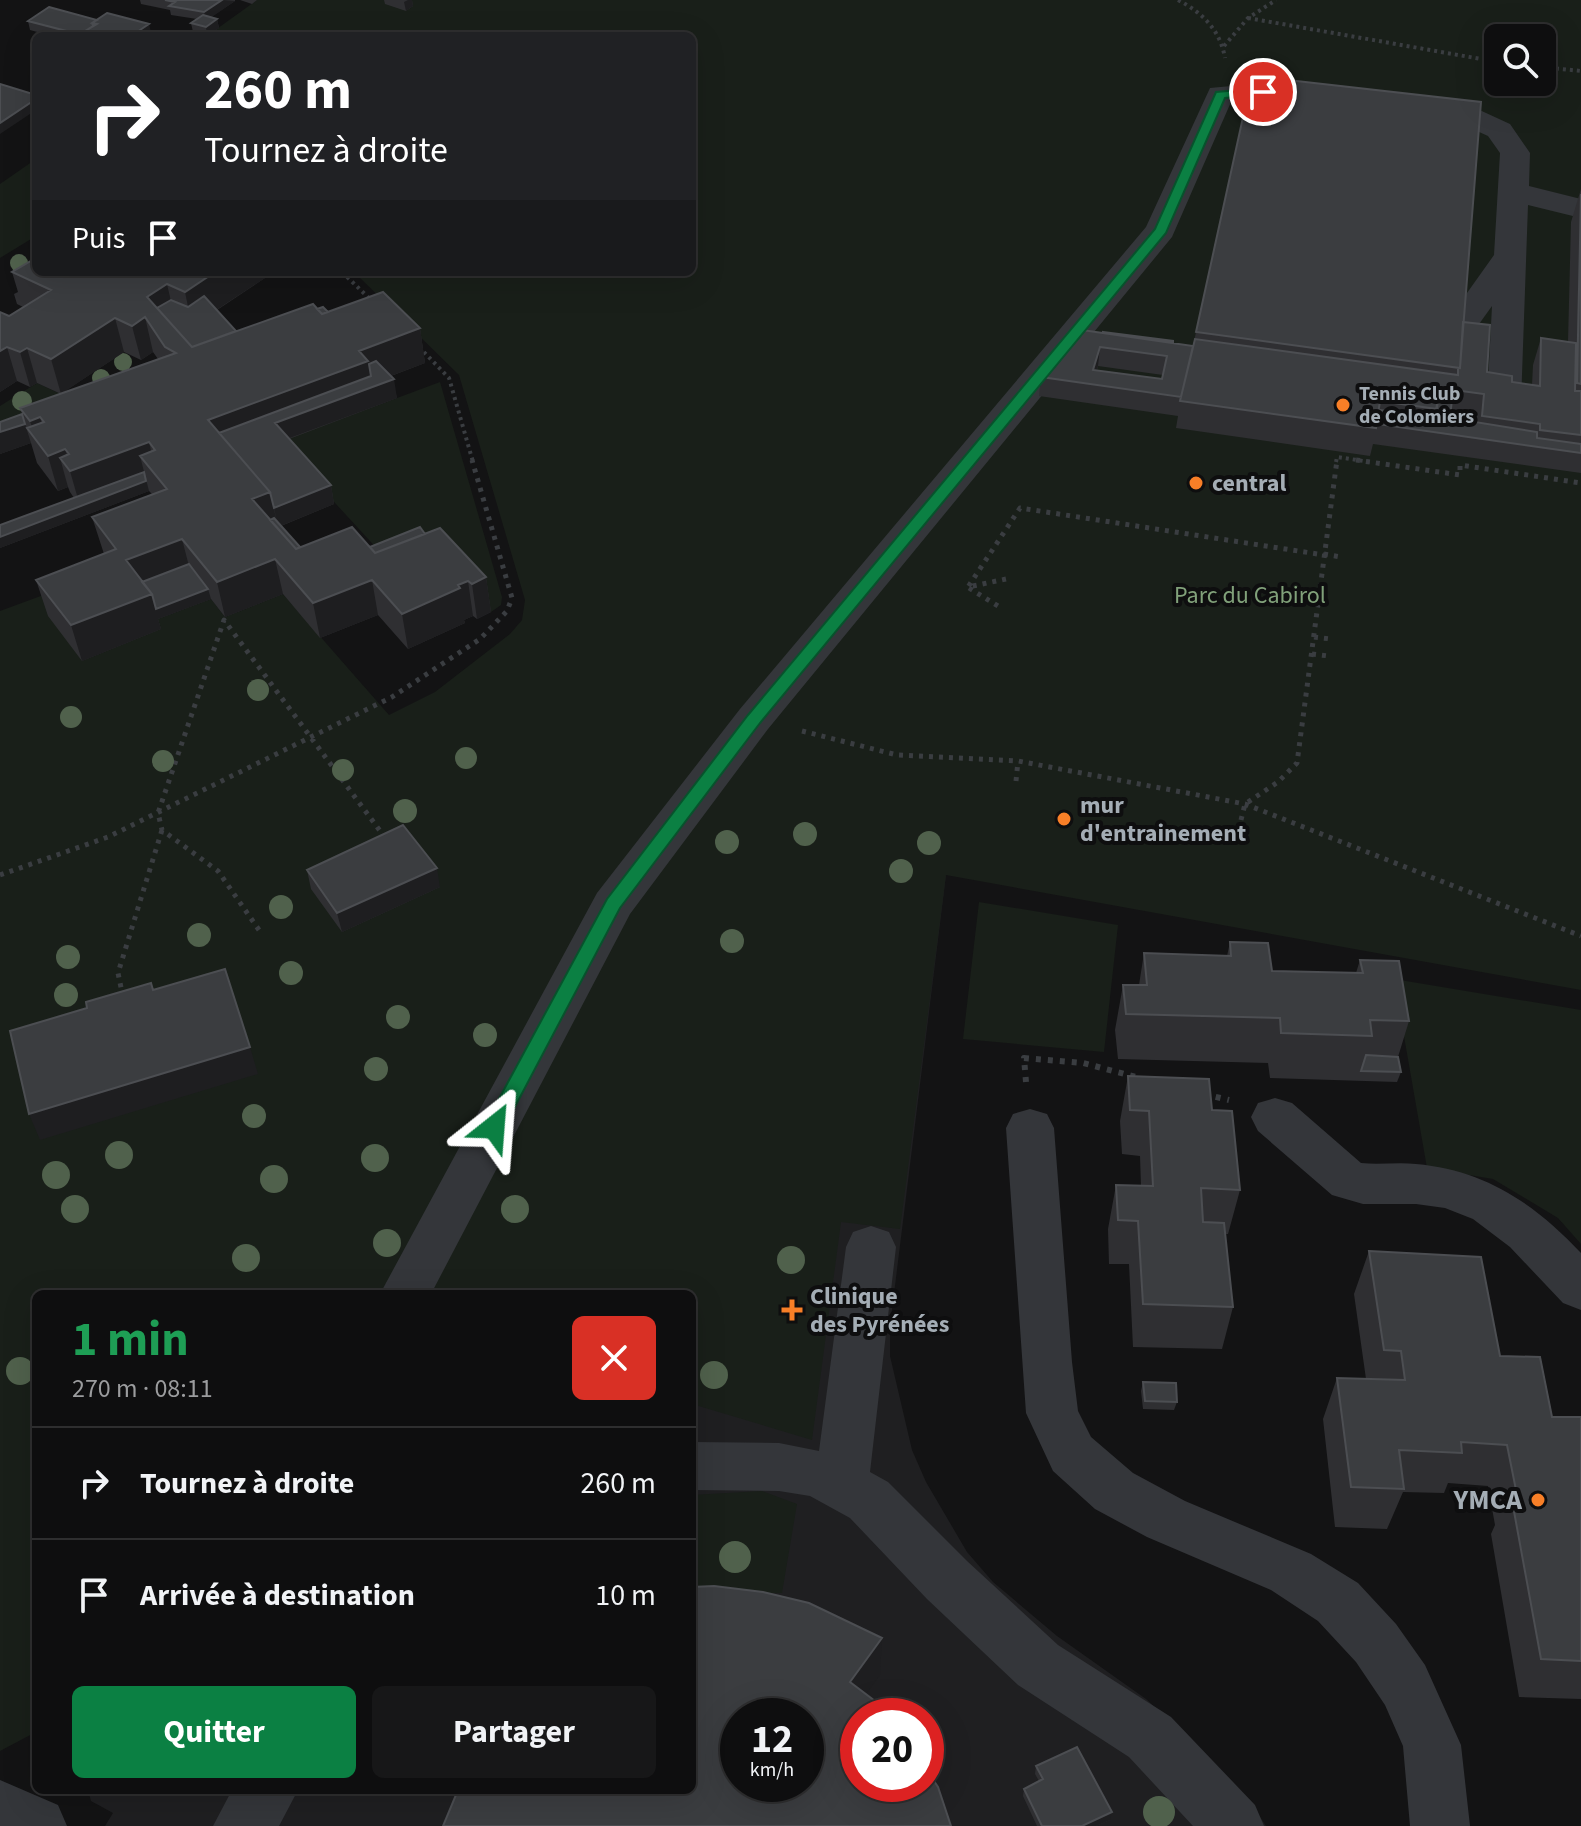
<!DOCTYPE html>
<html lang="fr">
<head>
<meta charset="utf-8">
<style>
	:root { --surface:#0e0e0f; --page:#171718; --text:#f1f3f6; --muted:#9b9c9e; --line:#2e2e2f; --accent:#0b8043 }
	body { margin:0; font-family:"Source Sans 3",sans-serif; background:var(--page); color:var(--text); height:100vh; display:flex; flex-direction:column; font-size:30px; white-space:nowrap }
	* { box-sizing:border-box; margin:0 }
	p { font-size:26px; color:var(--muted) }
	.icon { flex:none; width:44px; height:44px; fill:none; stroke:currentColor; stroke-width:2; stroke-linecap:round; stroke-linejoin:round }
	.map { position:relative; flex:1; overflow:hidden }
	.sheet { position:absolute; left:32px; top:1290px; width:664px; height:504px; display:flex; flex-direction:column; background:var(--surface); border-radius:12px; box-shadow:0 8px 32px #0002,0 0 0 2px var(--line) }
	.sheet>* { flex:none }
	.hud { position:absolute; left:32px; top:32px; width:664px; height:244px; border-radius:12px; box-shadow:0 8px 32px #0002,0 0 0 2px var(--line); background:#202124; color:#fff; overflow:hidden }
	.controls { position:absolute; left:1484px; top:24px; display:grid; gap:16px }
	.controls a { display:grid; place-items:center; width:72px; height:72px; border-radius:12px; background:var(--surface); box-shadow:0 8px 32px #0002,0 0 0 2px var(--line); font-size:40px }
	.speed { position:absolute; left:720px; top:1698px; display:flex; gap:16px; font-size:40px; font-weight:700; text-align:center }
	.speed>* { display:grid; place-content:center; width:104px; height:104px; border-radius:50%; background:var(--surface); box-shadow:0 8px 32px #0002,0 0 0 2px var(--line); line-height:1 }
	.speed small { font-size:20px; font-weight:400 }
	.speed .limit { border:12px solid #d22; background:#fff; color:#111 }
	.pin { position:absolute; display:grid; place-items:center; width:68px; height:68px; color:#fff; margin:-34px; border:4px solid #fff; border-radius:50%; box-shadow:0 2px 8px #0007 }
	.me { position:absolute; width:88px; margin:-44px; rotate:28deg; stroke-linejoin:round; filter:drop-shadow(0 0 6px #0008) }
	.turn { display:flex; align-items:center; gap:28px; height:168px; padding:0 40px; font-size:36px }
	.turn .icon { width:104px; height:104px; stroke-width:2.5 }
	.turn b { display:block; font-size:56px; line-height:68px }
	.then { display:flex; align-items:center; height:76px; padding:0 40px; background:#0003; gap:16px; font-size:30px }
	.round { display:grid; place-items:center; flex:none; width:84px; height:84px; border-radius:12px; background:var(--page) }
	.headline { display:flex; align-items:center; justify-content:space-between; height:136px; padding:0 40px }
	h1 { font-size:48px; font-weight:700; line-height:60px; color:#1e9e55 }
	.cta { display:flex; gap:16px; margin-top:auto; padding:16px 40px }
	.cta a { flex:1; height:92px; border-radius:12px; background:var(--accent); color:#fff; font-size:32px; font-weight:700; line-height:92px; text-align:center }
	.cta a+a { background:var(--page); color:var(--text) }
	ul { padding:0; list-style:none }
	li { display:flex; align-items:center; gap:24px; height:112px; padding:0 40px; border-top:2px solid var(--line) }
	li div { flex:1 }
	li b { display:block; font-size:30px }
	li em { font-style:normal }
	.map>svg:first-child { display:block }
	.built { fill:#1f1f21; fill-rule:evenodd }
	.green { fill:#191f19; fill-rule:evenodd }
	.lines { fill:none; stroke-linecap:round; stroke-linejoin:round }
	.path-far2 { stroke:#3a3d41; stroke-width:4; stroke-dasharray:3 4; stroke-linecap:butt }
	.path-far1 { stroke:#3a3d41; stroke-width:5; stroke-dasharray:4 6; stroke-linecap:butt }
	.path { stroke:#3a3d41; stroke-width:6; stroke-dasharray:5 7; stroke-linecap:butt }
	.minor { fill:#34363a; fill-rule:evenodd }
	.tree { fill:#50614c }
	.wall { fill:#2f2f32; fill-rule:evenodd }
	.shaded-wall { fill:#1e1e20 }
	.building { fill:#3b3d40; stroke:#4c4e52; stroke-width:2; fill-rule:evenodd }
	.route { fill:#0b8043; stroke:#07532c; stroke-width:2 }
	.poi-dot { fill:#f87f27; stroke:#0e0e0f; stroke-width:3 }
	.labels { text-anchor:middle; dominant-baseline:central; stroke-width:8; stroke-linejoin:round; paint-order:stroke }
	.far-poi-label { font-size:20px; font-weight:bold; fill:#a4adb5; stroke:#0e0e0f; text-anchor:start }
	.poi-label { font-size:24px; font-weight:bold; fill:#a4adb5; stroke:#0e0e0f; text-anchor:start }
	.park-label { font-size:24px; fill:#81a17a; stroke:#0e0e0f }
	.near-poi-label { font-size:28px; font-weight:bold; fill:#a4adb5; stroke:#0e0e0f; text-anchor:end }
</style>
</head>
<body>
<div class="map">
<svg width="1581" height="1826" viewBox="0 0 1581 1826">
	<rect width="100%" height="100%" fill="#131314"/>
	<path class="built" d="M946,875L890,1326V1356L912,1450L926,1482L967,1552L993,1582L1057,1636L1146,1699L1196,1745L1252,1805L1266,1826H105L113,1813L91,1801L88,1790H692V1294ZM738,1716H806V1784H738ZM858,1716H926V1784H858Z"/>
	<path class="green" d="M257,0H1581V990L946,875L900,1229L841,1222L812,1440L692,1404V1294H36V1732L0,1751V611L114,569L82,661L160,629L155,620L211,599L225,617L283,594L389,715L435,692L510,634L522,620L525,600L459,375L354,272H692V36H207ZM1498,38H1542V82H1498Z
		M36,159V236L0,258V184Z
		M440,382L502,597L501,605L491,612L381,553L279,442Z
		M37,383L76,401L0,427V406Z
		M979,902L1118,925L1104,1052L963,1039Z
		M1394,979L1581,1010V1244L1558,1218L1493,1179L1427,1168Z
		M762,1491L797,1504L782,1593L692,1594V1495Z"/>
	<g class="lines">
		<path class="path-far2" d="M1178,0C1203,13 1220,30 1225,58
			M1248,18L1498,62
			M1224,46L1248,18L1276,0
			M1542,67L1581,71
			M342,272L372,301
			M419,347L449,378L473,462
			M1336,462L1337,457L1370,462"/>
		<path class="path-far1" d="M1356,460L1460,475V465L1581,483
			M1324,554L1341,557
			M1006,579L968,587L1020,508L1324,555
			M969,588L998,606
			M1314,637L1331,639
			M1312,654L1329,656
			M802,731L897,755L1018,761L1245,804L1581,936
			M1016,781L1018,761
			M1241,820L1245,804L1278,782L1297,763L1337,460
			M0,875L108,837L392,697L480,639L507,611L512,598L472,460
			M259,930L218,871L162,830L158,813L224,620L386,839
			M123,997L118,973L162,830"/>
		<path class="path" d="M1026,1082L1024,1058L1083,1063L1140,1078
			M1204,1094L1229,1100"/>
		<path class="minor" d="M1263,83L1318,88L1323,94L1318,100L1308,103L1231,102L1172,237L768,729L630,914L431,1294H380L597,893L740,709L1146,227L1210,88Z
			M1420,98L1473,107L1510,124L1530,153L1529,186L1581,199V218L1528,205L1521,403L1516,410L1504,413L1492,410L1487,403L1492,306L1469,338L1457,341L1445,338L1440,331L1494,255L1500,153L1488,136L1455,121L1409,113L1405,107L1409,101Z
			M1275,1098L1292,1103L1361,1163C1379,1165 1398,1162 1416,1164C1485,1170 1535,1204 1581,1253V1310L1563,1303L1510,1247L1473,1219L1445,1208L1416,1204H1363L1332,1195L1258,1131L1251,1117L1258,1103Z
			M1030,1109L1047,1114L1054,1128L1072,1362L1078,1411L1091,1437L1133,1473L1185,1501L1311,1554L1358,1583L1396,1624L1425,1665L1461,1745L1470,1826H1410L1403,1746L1385,1705L1356,1662L1318,1621L1271,1590L1147,1537L1095,1509L1053,1471L1026,1413L1006,1128L1013,1114Z
			M871,1226L889,1232L896,1247L870,1472L888,1482L967,1561L1058,1645L1171,1717L1255,1805L1264,1826H1193L1129,1757L1018,1685L927,1599L850,1518L810,1496L779,1491L692,1490V1442L779,1443L819,1451L846,1247L853,1232Z
			M0,1780L58,1805L67,1826H0Z
			M232,1790H298L279,1826H213Z"/>
	</g>
	<g class="tree">
		<circle cx="19" cy="263" r="9"/>
		<circle cx="123" cy="362" r="9"/>
		<circle cx="101" cy="378" r="9"/>
		<circle cx="22" cy="401" r="10"/>
		<circle cx="258" cy="690" r="11"/>
		<circle cx="71" cy="717" r="11"/>
		<circle cx="466" cy="758" r="11"/>
		<circle cx="163" cy="761" r="11"/>
		<circle cx="343" cy="770" r="11"/>
		<circle cx="405" cy="811" r="12"/>
		<circle cx="805" cy="834" r="12"/>
		<circle cx="727" cy="842" r="12"/>
		<circle cx="929" cy="843" r="12"/>
		<circle cx="901" cy="871" r="12"/>
		<circle cx="281" cy="907" r="12"/>
		<circle cx="199" cy="935" r="12"/>
		<circle cx="732" cy="941" r="12"/>
		<circle cx="68" cy="957" r="12"/>
		<circle cx="291" cy="973" r="12"/>
		<circle cx="66" cy="995" r="12"/>
		<circle cx="398" cy="1017" r="12"/>
		<circle cx="485" cy="1035" r="12"/>
		<circle cx="376" cy="1069" r="12"/>
		<circle cx="254" cy="1116" r="12"/>
		<circle cx="119" cy="1155" r="14"/>
		<circle cx="375" cy="1158" r="14"/>
		<circle cx="56" cy="1175" r="14"/>
		<circle cx="274" cy="1179" r="14"/>
		<circle cx="75" cy="1209" r="14"/>
		<circle cx="515" cy="1209" r="14"/>
		<circle cx="387" cy="1243" r="14"/>
		<circle cx="246" cy="1258" r="14"/>
		<circle cx="791" cy="1260" r="14"/>
		<circle cx="20" cy="1371" r="14"/>
		<circle cx="714" cy="1375" r="14"/>
		<circle cx="735" cy="1557" r="16"/>
		<circle cx="1159" cy="1812" r="16"/>
	</g>
	<path class="wall" d="M140,0H235V1L211,17L217,19L219,28L207,36L193,32L191,23L197,19L171,15L170,10L141,4Z
		M240,0H257L252,4Z
		M384,0H412L413,6L406,11L385,4Z
		M49,7L152,36H52L30,30L28,21Z
		M1252,76L1463,322L1487,372L1512,382L1532,385L1533,365L1541,338L1568,342L1571,222L1581,189V473L1373,444L1370,456L1176,428L1178,416L1039,396L1041,377L1082,330L1193,346ZM1098,366L1163,375L1162,379L1097,370Z
		M12,272H274L217,310L236,331L317,309L420,328L425,363L391,376L397,398L289,439L331,485L334,504L281,526L300,547H370L425,534L486,577L491,612L477,619L473,616L464,620L465,623L408,649L378,615L320,638L283,594L225,617L211,599L158,619L161,629L82,661L48,616L36,580L104,554L92,517L152,494L149,491L0,548V525L74,498L70,492L68,487L58,491L37,463L31,443L0,454V422L22,414L20,408L61,394L37,383L30,387L17,381L0,392L9,316L23,307L17,304L14,294L18,292ZM124,352L141,360L153,352L158,359L62,393Z
		M307,870L440,887L342,932L311,889Z
		M1230,942L1272,971L1356,973L1360,960L1409,1021L1398,1057L1401,1072L1397,1082L1270,1078L1268,1063L1118,1059L1115,1030L1123,985H1139L1144,953L1227,956Z
		M1128,1076L1212,1110L1240,1190L1228,1234H1225L1233,1307L1222,1349L1133,1347L1129,1264H1109L1108,1229L1116,1185L1141,1186L1140,1156L1122,1154L1120,1121Z
		M1369,1251L1500,1356L1552,1417H1581V1699L1519,1697L1491,1534L1495,1525L1488,1486L1448,1483L1444,1493L1403,1492L1387,1529L1335,1527L1323,1419L1337,1378L1366,1379L1354,1294Z
		M1143,1382L1177,1402L1174,1410L1143,1409L1141,1391Z
		M1036,1766L1110,1820L1096,1826H1037L1023,1796L1024,1789L1039,1781L1035,1774Z"/>
	<path class="shaded-wall" d="M222,0L235,1L206,21L204,12Z
		M408,0H412L413,6L406,11L404,2Z
		M217,19L219,28L207,36L206,27Z
		M149,24L152,36H131Z
		M36,99V110L0,134V123Z
		M215,272H274L192,326L185,292Z
		M167,284L175,319L163,326L147,297Z
		M145,317L153,352L141,360L132,326Z
		M115,318L124,352L61,394L51,359Z
		M420,328L425,363L372,383L394,379L397,398L279,442L225,451L208,420L359,351Z
		M7,347L17,381L0,392V351Z
		M1100,347L1098,366L1092,384L1093,370Z
		M27,348L37,383L30,387L20,352Z
		M40,417L50,452L36,440L30,421Z
		M25,424L31,443L0,454V432Z
		M149,442L157,476L140,456L149,491L0,548V537L80,506L70,471L60,458L68,487L58,491L48,456L65,449L72,471Z
		M331,485L334,504L278,527L274,508Z
		M270,492L278,527L252,499Z
		M182,539L191,574L139,594L126,560Z
		M275,559L283,594L225,617L217,582Z
		M486,577L491,612L477,619L472,584Z
		M372,580L378,615L320,638L313,603Z
		M468,581L473,616L464,620L465,623L408,649L402,614Z
		M208,589L211,599L158,619L161,629L82,661L71,625L152,594Z
		M437,868L440,887L342,932L337,913Z
		M250,1047L258,1074L40,1140L29,1114Z
		M882,1638L880,1675L848,1719L850,1682Z
		M1112,1812L1110,1820L1096,1826H1082Z"/>
	<path class="building" d="M165,0H222L204,12L169,6L175,2Z
		M49,7L97,20L92,23L93,26L77,36H75L78,34L28,21Z
		M107,13L149,24L131,36H77L97,24L92,23Z
		M203,15L217,19L206,27L191,23Z
		M1252,76L1481,102L1460,368L1196,332Z
		M0,84L36,95V99L0,123Z
		M1581,194V384L1577,383Z
		M36,258V272H215L185,292L167,284L147,297L192,347L313,304L322,314L383,292L420,328L359,351L368,361L208,420L270,492L252,499L296,549L352,527L375,553L440,528L486,577L472,584L468,581L458,585L460,588L402,614L372,580L313,603L275,559L217,582L182,539L126,560L152,594L71,625L36,580L116,549L92,517L167,489L140,456L155,450L149,442L70,471L60,458L69,454L65,449L48,456L27,428L44,422L40,417L30,421L20,408L176,353L165,347L145,317L132,326L115,318L51,359L27,348L20,352L7,347L0,351V312L9,316L51,290L12,272Z
		M204,296L236,331L192,347L157,308L171,300L188,307Z
		M323,307L328,312L322,314L317,309Z
		M1463,322L1490,325L1487,372L1512,376V382L1540,386L1541,338L1576,343L1575,391H1581V435L1540,430V424L1482,416L1484,394L1439,388L1437,409L1380,401L1376,428L1180,401L1195,339L1458,375V368H1460Z
		M1082,330L1193,346L1181,397L1041,377ZM1100,347L1167,356L1162,379L1093,370Z
		M1103,332L1173,341V343L1103,333Z
		M376,361L394,379L275,423L331,485L274,508L270,492L219,433L371,376L369,364Z
		M1438,397L1452,399L1450,418L1537,432V438L1581,444V453L1377,424L1379,410L1435,418Z
		M22,414L25,424L0,432V422Z
		M144,472L146,481L0,537V525Z
		M274,518L300,547L296,549L270,520Z
		M420,527L425,534L375,553L370,547Z
		M189,564L208,589L156,609L152,594L142,582Z
		M403,825L437,868L337,913L307,870Z
		M1230,942L1268,943L1272,971L1363,973L1360,960L1399,961L1409,1021L1370,1020L1372,1036L1281,1033L1280,1018L1126,1014L1123,985H1147L1144,953L1231,956Z
		M225,969L250,1047L29,1114L10,1031L87,1008L86,1002L151,983L153,990Z
		M1366,1055L1398,1057L1401,1072L1361,1071Z
		M1128,1076L1209,1079L1212,1110L1232,1111L1240,1190L1201,1188L1203,1222L1224,1223L1233,1307L1143,1304L1138,1221L1118,1220L1116,1185L1153,1186L1149,1111L1130,1110Z
		M1369,1251L1481,1257L1500,1356L1540,1357L1552,1417H1581V1661L1541,1659L1511,1495H1517L1507,1445L1461,1442L1462,1453L1399,1450L1404,1489L1351,1487L1337,1378L1405,1380L1401,1351L1384,1350Z
		M1143,1382L1176,1383L1177,1402L1145,1401Z
		M714,1586L763,1592L809,1603L882,1638L850,1682L875,1701L889,1716H858V1784H926V1769L938,1787L951,1826H443L458,1790H692V1587ZM738,1716H806V1784H738Z
		M1077,1747L1112,1812L1082,1826H1042L1024,1789L1043,1779L1036,1766Z"/>
	<path class="route" d="M1263,88L1268,89V94L1225,98L1166,233L760,723L620,908L501,1133H487L484,1127L487,1121L607,899L748,715L1155,229L1216,92Z"/>
	<g class="poi-dot">
		<circle cx="1343" cy="405" r="8"/>
		<circle cx="1196" cy="483" r="8"/>
		<circle cx="1064" cy="819" r="8"/>
		<path d="M788 1298h8v8h8v8h-8v8h-8v-8h-8v-8h8z"/>
		<circle cx="1538" cy="1500" r="8"/>
	</g>
	<g class="labels">
		<g class="far-poi-label">
			<text x="1359" y="394">Tennis Club<tspan x="1359" dy="23">de Colomiers</tspan></text>
		</g>
		<g class="poi-label">
			<text x="1212" y="483">central</text>
			<text x="1080" y="805">mur<tspan x="1080" dy="28">d'entrainement</tspan></text>
			<text x="810" y="1296">Clinique<tspan x="810" dy="28">des Pyrénées</tspan></text>
		</g>
		<g class="park-label">
			<text x="1250" y="595">Parc du Cabirol</text>
		</g>
		<g class="near-poi-label">
			<text x="1522" y="1500">YMCA</text>
		</g>
	</g>
</svg>
<div class="controls">
<a><svg class="icon" aria-label="search" viewBox="0 0 24 24"><circle cx="10" cy="10" r="6"/><path d="M15 15l6 6"/></svg></a>
</div>
<div class="speed"><div>12<small>km/h</small></div><div class="limit">20</div></div>
<div class="pin" style="left:1263px;top:92px;background:#d93025"><svg class="icon" aria-label="arrive" viewBox="0 0 24 24"><path d="M6 21V4h12l-3 4 3 4H6"/></svg></div>
<svg class="me" style="left:494px;top:1127px" viewBox="-20 -20 40 40"><path d="M0-17L14 15 0 8-14 15z" fill="#0b8043" stroke="#fff" stroke-width="4"/></svg>
<div class="hud">
<div class="turn"><svg class="icon" aria-label="right" viewBox="0 0 24 24"><path d="M7 20v-9h11M14 6l5 5-5 5"/></svg><div><b>260 m</b>Tournez à droite</div></div>
<div class="then">Puis<svg class="icon" aria-label="arrive" viewBox="0 0 24 24"><path d="M6 21V4h12l-3 4 3 4H6"/></svg></div>
</div>
<section class="sheet">
<div class="headline"><div><h1>1 min</h1><p>270 m · 08:11</p></div><a class="round" style="background:#d93025;color:#fff"><svg class="icon" aria-label="close" viewBox="0 0 24 24"><path d="M6 6l12 12M18 6L6 18"/></svg></a></div>
<ul>
<li><svg class="icon" aria-label="right" viewBox="0 0 24 24"><path d="M7 20v-9h11M14 6l5 5-5 5"/></svg><div><b>Tournez à droite</b></div><em>260 m</em></li>
<li><svg class="icon" aria-label="arrive" viewBox="0 0 24 24"><path d="M6 21V4h12l-3 4 3 4H6"/></svg><div><b>Arrivée à destination</b></div><em>10 m</em></li>
</ul>
<div class="cta"><a>Quitter</a><a>Partager</a></div>
</section>
</div>
</body>
</html>
